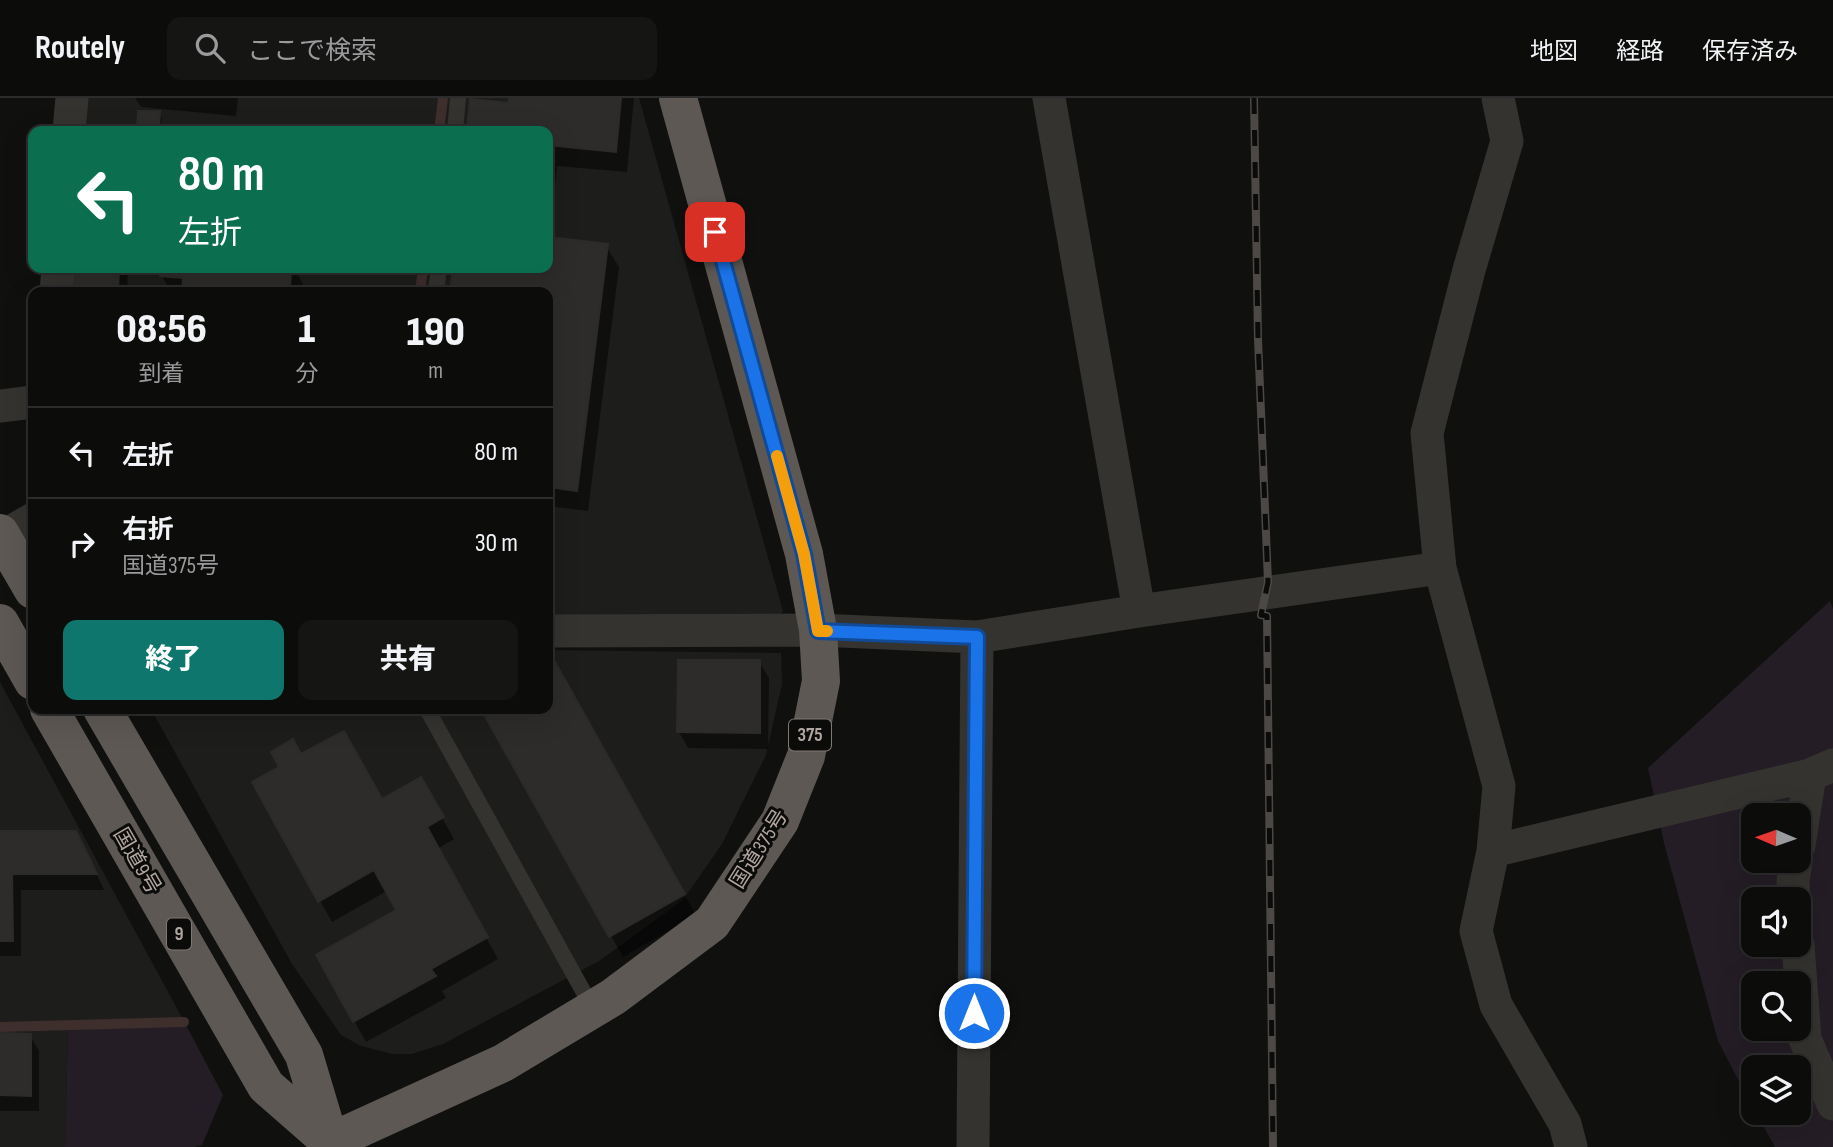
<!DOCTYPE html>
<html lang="ja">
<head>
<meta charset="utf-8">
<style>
	:root { --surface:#0c0c0b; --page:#151514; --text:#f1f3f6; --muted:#9a9b9d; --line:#2c2c2c; --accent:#0f766e }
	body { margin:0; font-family:"Sofia Sans Condensed","Noto Sans JP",sans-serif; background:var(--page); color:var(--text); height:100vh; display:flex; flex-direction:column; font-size:26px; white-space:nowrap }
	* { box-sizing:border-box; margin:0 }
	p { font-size:23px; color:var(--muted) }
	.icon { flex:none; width:38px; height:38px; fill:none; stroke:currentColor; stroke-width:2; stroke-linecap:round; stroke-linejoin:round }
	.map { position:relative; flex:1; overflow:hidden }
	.sheet { position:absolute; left:28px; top:189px; width:525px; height:427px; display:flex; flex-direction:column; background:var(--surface); border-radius:14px; box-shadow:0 7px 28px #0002,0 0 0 2px var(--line) }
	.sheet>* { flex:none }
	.hud { position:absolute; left:28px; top:28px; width:525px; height:147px; border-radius:14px; box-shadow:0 7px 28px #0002,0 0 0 2px var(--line); background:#0b6e4f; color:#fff; overflow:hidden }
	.needle { width:46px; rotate:272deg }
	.buttons { position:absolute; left:1741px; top:705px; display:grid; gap:14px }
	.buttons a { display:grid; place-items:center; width:70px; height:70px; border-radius:14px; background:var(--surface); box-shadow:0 7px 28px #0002,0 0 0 2px var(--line); font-size:35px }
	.pin { position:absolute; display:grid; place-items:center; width:60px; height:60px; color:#fff; margin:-30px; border-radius:14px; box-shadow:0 4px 10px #0006 }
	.me { position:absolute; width:77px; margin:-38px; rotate:0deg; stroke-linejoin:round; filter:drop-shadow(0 0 5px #0008) }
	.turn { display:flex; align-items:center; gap:24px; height:147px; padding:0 35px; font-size:32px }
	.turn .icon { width:91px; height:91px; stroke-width:2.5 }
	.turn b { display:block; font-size:49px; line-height:60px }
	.eta { display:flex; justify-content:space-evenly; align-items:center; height:119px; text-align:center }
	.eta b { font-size:42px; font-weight:800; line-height:49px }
	.cta { display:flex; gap:14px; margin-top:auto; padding:14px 35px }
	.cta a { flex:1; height:80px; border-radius:14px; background:var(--accent); color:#fff; font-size:28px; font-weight:800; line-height:80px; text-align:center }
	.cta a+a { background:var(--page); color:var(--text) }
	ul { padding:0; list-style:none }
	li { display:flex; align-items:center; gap:21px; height:91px; padding:0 35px; border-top:2px solid var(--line) }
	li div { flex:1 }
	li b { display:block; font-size:26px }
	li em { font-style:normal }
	header { display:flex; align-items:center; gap:42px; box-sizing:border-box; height:98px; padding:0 35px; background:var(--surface); border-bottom:2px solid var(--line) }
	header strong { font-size:33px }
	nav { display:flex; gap:38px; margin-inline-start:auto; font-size:24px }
	.search { width:490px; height:63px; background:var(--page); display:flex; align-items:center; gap:18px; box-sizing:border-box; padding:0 24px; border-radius:14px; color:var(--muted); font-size:26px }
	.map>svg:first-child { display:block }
	.built { fill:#1d1d1b }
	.green { fill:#241d25; fill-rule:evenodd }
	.shadow { fill:#0007 }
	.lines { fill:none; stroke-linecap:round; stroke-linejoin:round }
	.stream { stroke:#3e2e2c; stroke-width:10 }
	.building { fill:#2d2c2a; stroke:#2c2b29; stroke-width:2 }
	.service { stroke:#353330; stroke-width:16 }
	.minor { stroke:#353330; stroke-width:33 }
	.trunk { stroke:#5d5854; stroke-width:38 }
	.rail-casing { stroke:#4c4845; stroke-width:8 }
	.rail { stroke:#0b0b0a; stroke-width:5; stroke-dasharray:16; stroke-linecap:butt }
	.route-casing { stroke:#114b97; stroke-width:18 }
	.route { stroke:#1a73e8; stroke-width:12 }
	.slow { stroke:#f59e0b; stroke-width:12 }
	.labels { text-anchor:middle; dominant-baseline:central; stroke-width:6; stroke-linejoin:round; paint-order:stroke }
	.shield { fill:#0b0b0a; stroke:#807873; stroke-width:2 }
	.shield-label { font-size:19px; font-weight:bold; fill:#b2a6a0 }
	.street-label { font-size:21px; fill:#b2a6a0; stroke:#0b0b0a }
</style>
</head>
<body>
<header>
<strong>Routely</strong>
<div class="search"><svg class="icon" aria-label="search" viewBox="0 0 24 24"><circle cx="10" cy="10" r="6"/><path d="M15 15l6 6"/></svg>ここで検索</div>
<nav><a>地図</a><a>経路</a><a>保存済み</a></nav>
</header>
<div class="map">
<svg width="1833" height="1049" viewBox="0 0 1833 1049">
	<rect width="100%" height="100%" fill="#10100f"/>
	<path class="built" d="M84,0H454L450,33H81Z
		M464,0H639L783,513L778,520L548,517V194H442L445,170H548V33H461Z
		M66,170H434L431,194H64Z
		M548,552L781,555L782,586L766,657L722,746L683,802L599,863L443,946L412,956H392L361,948L341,937L292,866L151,611H548Z
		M0,584L186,927L68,932L65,1049H0Z"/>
	<path class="green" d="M1830,503L1833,511V1049H1775L1756,1015H1799V970H1754L1753,1010L1718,943L1664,745L1648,670ZM1754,718H1799V763H1754ZM1754,802H1799V847H1754ZM1754,886H1799V931H1754Z
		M186,927L223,997L202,1047L194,1049H65L68,932Z"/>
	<path class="shadow" d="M135,0H238L236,18L141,9Z
		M510,0H634L627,74L557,68L551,133H548V33H469L472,3L510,7Z
		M140,14L159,15L162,20L161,33H139Z
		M548,140L606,148L619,169L588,413L548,408V194H452L455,170H548Z
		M74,170H128L127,194H72Z
		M163,170H294L303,186L302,194H171L162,178Z
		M759,564L769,580L768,651L688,650L679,634Z
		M554,566L696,817L623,859L483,611H548V570Z
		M301,659L381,703L421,682L454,741L437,751L498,861L442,893L446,900L366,944L318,858L399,813L387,793L332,824L254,685Z
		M0,735L85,751L104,792H21V858H0Z
		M0,937H30L39,953V1013H0Z"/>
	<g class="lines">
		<path class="stream" d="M439,33L443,0
			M420,194L423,170
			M0,929L184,924"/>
	</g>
	<path class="building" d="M509,0H621L616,54L548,47V33H467L470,1L508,5Z
		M138,13H160L159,33H137Z
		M548,139L608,146L577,393L548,389V194H450L453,170H548Z
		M72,170H119L118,194H70Z
		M161,170H291L290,194H182L183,180L160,178Z
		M678,562H760V635L677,634Z
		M555,564L685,796L609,839L481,611H548V568Z
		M344,633L382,701L421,679L444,719L427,729L488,839L431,871L436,878L353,924L316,857L396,812L374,772L318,804L252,684L279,669L271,654L293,641L301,656Z
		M0,733H76L97,776H12L13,843H0Z
		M0,935L31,936V998L0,997Z"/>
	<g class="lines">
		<path class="service" d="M455,33L458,0
			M436,194L439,170
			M427,611L593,911"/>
		<path class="minor" d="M1049,0L1139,513
			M1498,0L1507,43L1469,172L1427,335L1440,470L1499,688L1493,753L1476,833L1496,907L1565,1026L1571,1049
			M69,33L72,0
			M56,194L58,170
			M0,308L33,304
			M0,440L33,421
			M548,533L818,532L977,539L1139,513L1440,470
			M1799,747L1810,677
			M1493,753L1810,677L1833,667
			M1794,802L1793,783L1796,763
			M1798,847L1805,941L1833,1006
			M973,1049L977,539"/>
		<path class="trunk" d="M0,435L33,492
			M0,525L33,583
			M49,611L266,988L330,1044
			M102,611L304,957L330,1044
			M330,1044L503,965L613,899L712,825L780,723L806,658L821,583L818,532L804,456L678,0"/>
		<g class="rail-casing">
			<path id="rail" d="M1254,0L1258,241L1268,484L1261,517L1267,518L1273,1049"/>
		</g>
		<use href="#rail" class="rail"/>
	</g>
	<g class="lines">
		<g class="route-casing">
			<path id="route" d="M715,134L804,456L818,533L977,539L974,915"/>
		</g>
		<use href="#route" class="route"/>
		<path class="slow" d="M777,358L804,456L818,533H827"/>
	</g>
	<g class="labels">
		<g class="shield">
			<rect x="789" y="621.5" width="42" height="31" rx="5"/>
			<rect x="167" y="820.5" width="24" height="31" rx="5"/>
		</g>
		<g class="shield-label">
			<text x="810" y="637">375</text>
			<text x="179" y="836">9</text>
		</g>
		<g class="street-label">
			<text transform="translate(759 751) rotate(-58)">国道375号</text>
			<text transform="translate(137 763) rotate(60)">国道9号</text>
		</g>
	</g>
</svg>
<div class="buttons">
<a><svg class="needle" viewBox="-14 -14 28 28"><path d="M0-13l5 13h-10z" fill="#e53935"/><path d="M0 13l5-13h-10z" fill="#9a9b9d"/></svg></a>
<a><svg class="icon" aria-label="sound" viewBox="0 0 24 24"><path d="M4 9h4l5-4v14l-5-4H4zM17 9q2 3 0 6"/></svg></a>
<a><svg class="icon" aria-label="search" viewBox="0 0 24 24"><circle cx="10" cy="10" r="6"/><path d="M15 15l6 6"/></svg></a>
<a><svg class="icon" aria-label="layers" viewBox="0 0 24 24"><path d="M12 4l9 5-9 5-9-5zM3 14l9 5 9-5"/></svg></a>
</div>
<div class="pin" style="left:715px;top:134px;background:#d93025"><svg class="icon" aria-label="arrive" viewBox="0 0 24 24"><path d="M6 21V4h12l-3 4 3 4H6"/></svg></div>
<svg class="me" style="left:974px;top:915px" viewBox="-20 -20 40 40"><circle r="17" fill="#1a73e8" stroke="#fff" stroke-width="3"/><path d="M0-11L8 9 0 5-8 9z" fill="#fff"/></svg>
<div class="hud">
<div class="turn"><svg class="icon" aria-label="left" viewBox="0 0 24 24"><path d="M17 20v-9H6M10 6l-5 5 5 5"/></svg><div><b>80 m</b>左折</div></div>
</div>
<section class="sheet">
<div class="eta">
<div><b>08:56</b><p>到着</p></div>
<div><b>1</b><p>分</p></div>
<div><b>190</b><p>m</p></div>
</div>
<ul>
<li><svg class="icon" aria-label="left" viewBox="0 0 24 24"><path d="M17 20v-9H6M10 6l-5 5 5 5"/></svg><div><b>左折</b></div><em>80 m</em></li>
<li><svg class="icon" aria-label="right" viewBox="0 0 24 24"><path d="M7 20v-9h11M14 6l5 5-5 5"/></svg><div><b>右折</b><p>国道375号</p></div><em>30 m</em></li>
</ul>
<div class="cta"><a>終了</a><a>共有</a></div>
</section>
</div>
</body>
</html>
